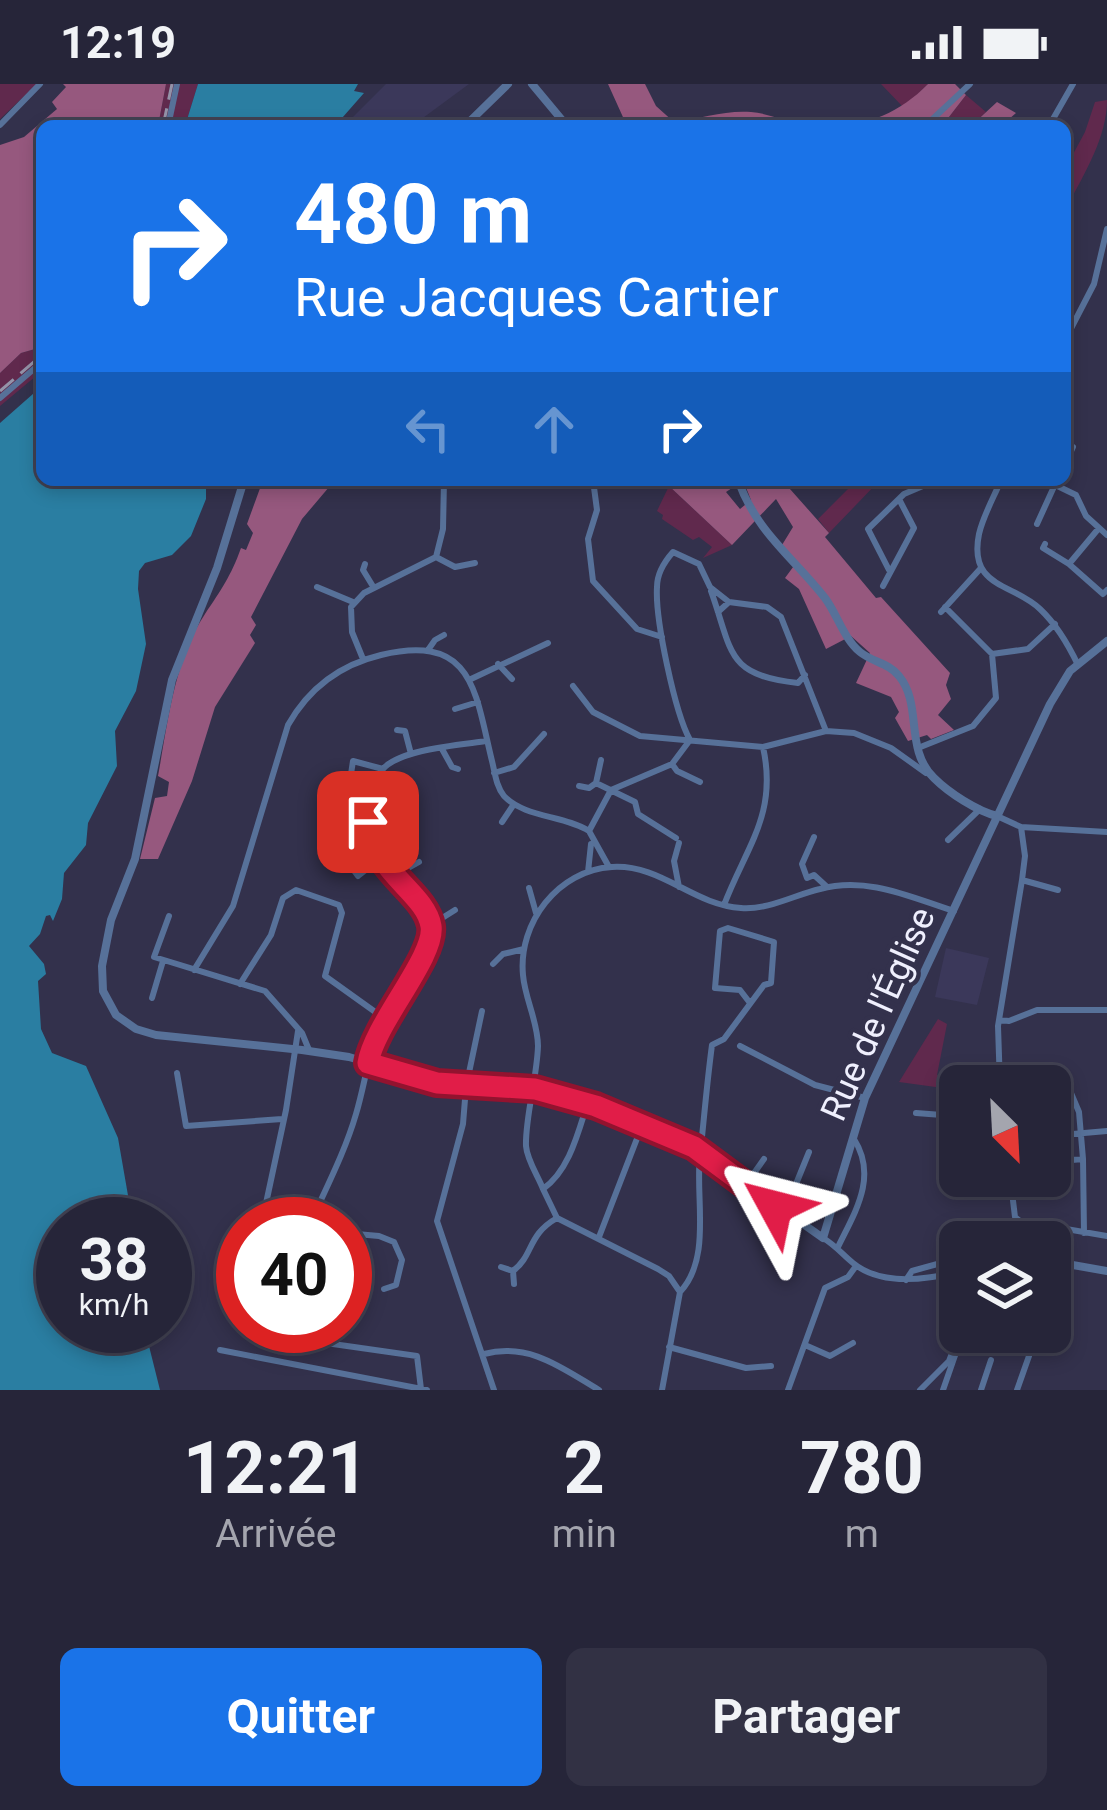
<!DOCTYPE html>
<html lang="fr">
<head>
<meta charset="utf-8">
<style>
	:root { --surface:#262539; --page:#323144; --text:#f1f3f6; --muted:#a4a5ae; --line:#424253; --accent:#1a73e8 }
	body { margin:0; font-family:Roboto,sans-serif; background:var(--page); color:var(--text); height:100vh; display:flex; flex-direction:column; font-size:45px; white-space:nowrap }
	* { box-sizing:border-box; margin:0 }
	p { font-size:39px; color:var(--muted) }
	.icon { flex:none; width:66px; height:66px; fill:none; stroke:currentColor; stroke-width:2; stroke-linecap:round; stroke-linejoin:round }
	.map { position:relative; height:1306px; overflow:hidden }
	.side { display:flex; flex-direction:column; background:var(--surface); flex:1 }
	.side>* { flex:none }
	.guide { position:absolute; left:36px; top:36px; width:1035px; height:366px; border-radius:18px; box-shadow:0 6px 18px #0003,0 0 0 3px var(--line); background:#1a73e8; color:#fff; overflow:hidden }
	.needle { width:78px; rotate:156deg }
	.fabs { position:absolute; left:939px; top:981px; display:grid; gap:24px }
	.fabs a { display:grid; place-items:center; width:132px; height:132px; border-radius:18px; background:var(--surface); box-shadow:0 6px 18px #0003,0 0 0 3px var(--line); font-size:60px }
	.speed { position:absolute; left:36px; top:1113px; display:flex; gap:24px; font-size:60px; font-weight:700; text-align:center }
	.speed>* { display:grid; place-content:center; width:156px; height:156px; border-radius:50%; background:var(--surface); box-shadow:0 6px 18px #0003,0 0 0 3px var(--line); line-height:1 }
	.speed small { font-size:30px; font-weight:400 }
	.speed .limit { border:18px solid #d22; background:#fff; color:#111 }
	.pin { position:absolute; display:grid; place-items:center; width:102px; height:102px; color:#fff; margin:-51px; border-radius:24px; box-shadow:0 6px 18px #0006 }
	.me { position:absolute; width:132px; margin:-66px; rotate:308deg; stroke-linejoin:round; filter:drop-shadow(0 0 9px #0008) }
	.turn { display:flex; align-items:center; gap:42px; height:252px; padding:0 60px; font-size:54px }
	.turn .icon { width:156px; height:156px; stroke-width:2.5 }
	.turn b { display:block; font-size:84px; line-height:102px }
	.lanes { display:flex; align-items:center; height:114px; padding:0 60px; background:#0003; justify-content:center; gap:60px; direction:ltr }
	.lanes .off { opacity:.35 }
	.eta { display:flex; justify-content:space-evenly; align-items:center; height:204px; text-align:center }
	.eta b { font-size:72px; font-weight:700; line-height:84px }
	.primary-button { display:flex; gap:24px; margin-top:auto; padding:24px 60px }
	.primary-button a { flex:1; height:138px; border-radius:18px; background:var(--accent); color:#fff; font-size:48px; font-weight:700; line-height:138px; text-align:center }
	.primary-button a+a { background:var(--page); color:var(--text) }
	.status { display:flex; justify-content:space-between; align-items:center; height:84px; padding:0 60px; background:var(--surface); direction:ltr }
	.status svg { height:33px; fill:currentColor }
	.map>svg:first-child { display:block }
	.built { fill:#3b385a }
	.green { fill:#60294d }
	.forest { fill:#96587e }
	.water { fill:#2a7ea2 }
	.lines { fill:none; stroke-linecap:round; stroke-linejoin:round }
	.minor { stroke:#577199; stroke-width:6 }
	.tertiary { stroke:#577199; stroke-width:8 }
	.rail { stroke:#9493a8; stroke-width:3; stroke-dasharray:18 9; stroke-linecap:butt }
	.route-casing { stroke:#92132f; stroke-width:30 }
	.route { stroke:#e11d48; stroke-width:21 }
	.labels { text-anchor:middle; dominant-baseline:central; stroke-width:9; stroke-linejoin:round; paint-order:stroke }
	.street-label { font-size:36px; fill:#efeffd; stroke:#33314c }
</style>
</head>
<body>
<div class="status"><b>12:19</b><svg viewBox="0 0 49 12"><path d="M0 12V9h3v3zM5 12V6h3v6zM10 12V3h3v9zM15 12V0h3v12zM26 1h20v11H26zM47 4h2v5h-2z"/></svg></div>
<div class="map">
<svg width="1107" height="1306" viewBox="0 0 1107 1306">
	<rect width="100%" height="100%" fill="#33314c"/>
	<path class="built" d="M386,0H469L412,42H344Z
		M946,864L989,874L977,921L935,913Z"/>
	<path class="green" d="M0,0H37L0,35Z
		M166,0H198L185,42H158Z
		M881,0H928L904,24Z
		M966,11L986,28L971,42H942Z
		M1107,16C1107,53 1085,88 1068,121L1065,120V85L1085,48L1095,18Z
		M42,263V287L0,322V289L21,269Z
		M857,396H880L829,449L818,435Z
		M669,402L732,461L703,474L712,463L699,453L693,456L662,435L663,431L657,427Z
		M938,935L947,940L937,991L954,996L958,985L963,986L957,1003L950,1005L899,998Z"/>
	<path class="forest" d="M63,0H166L158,42H42V263L21,269L0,289V61L24,53L57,25L52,18L66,3Z
		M608,0H645L656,22L675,39C700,34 726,26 751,28C766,29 782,36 797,39C848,49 893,36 928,0H955L966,11L942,42H627Z
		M997,18L1016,29L1001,42H971Z
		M263,396H335L302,435L251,533L256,541L250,551L255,559L215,623L192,697L158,775H140L155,714L167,712L169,698L158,692C168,638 174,577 205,530C221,506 231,492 241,464L246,466L253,449L247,440Z
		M671,396H734L735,402L726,408L740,425L751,416L743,396H782L829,449L825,453L876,514L881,513L950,589L946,601L951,615L938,631L954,646L931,655L927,651L908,657L895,634L899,628L891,613L856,599L870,569L851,552L826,565L799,505L785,494L796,479L782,461L793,443L776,415L732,461L669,402Z"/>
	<path class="water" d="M198,0H358L354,7L364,9L335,42H185Z
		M42,302V396H206V415L191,452L172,471L145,479L139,487L138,505L146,560L136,607L115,647L117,682L88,739L86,761L64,789L62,815L53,837L50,831L46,832L40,850L29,862L44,880L46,890L38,897L41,945L52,969L86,982L118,1054L133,1140H63V1242H144L160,1306H0V339Z"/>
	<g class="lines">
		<path class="minor" d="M0,41L40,0
			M168,42L177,0
			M925,42L970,0
			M1049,42L1073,0
			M1065,256L1094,200L1107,145
			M0,314L42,278
			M1065,380L1073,363
			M593,396L597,426L588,455L593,497L637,545L662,553
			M1001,396C994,413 983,432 979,450C968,504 1013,499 1040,525C1057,541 1068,560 1078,581
			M1045,396L1076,411L1086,432L1107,451
			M1037,440L1057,396
			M1045,460L1043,464L1069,480L1103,510L1107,506
			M436,473L455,483L475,479
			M365,480L363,486L374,504
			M1069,480L1099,444
			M889,486L868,445L904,410L937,396
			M883,502L914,444L900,417
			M317,503L353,518
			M711,507C733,568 725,591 798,599L805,591
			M945,523L992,570
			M718,528L729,518L767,523L781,533L826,647
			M941,528L981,484
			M428,566L435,556L444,551
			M992,570L1028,565L1055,540
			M363,575L352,548L351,523L364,509L436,473L443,445L444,396
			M498,580L512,595
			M471,595L548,559
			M573,602L593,628L640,652L763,663L826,647L854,649L891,664L926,689
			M455,625L478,618
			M397,646L405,647L411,670
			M690,656C675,629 655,535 657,503C657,490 665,477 673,468L699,480L710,503L729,518
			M918,664L973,642L996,614L992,570
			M442,665L452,683L458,685
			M601,676L596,699L635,718L638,730L676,754
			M672,680L677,687L700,698
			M494,689L514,683L544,650
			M579,702L589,704L596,699
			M371,719L403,726
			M345,729L353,677L383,685
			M997,732L1021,743L1107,748
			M368,738L360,732L342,731C330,759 341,769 358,792L380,775
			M502,738L514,720
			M589,747L611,706L672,680L690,656
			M814,753L802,780L807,794L814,791L826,802
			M948,756L980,725
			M679,759L674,777L679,803
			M588,788L591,760
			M394,792L419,778
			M1022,796L1058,806
			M529,804L536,829
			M724,821C746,763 778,730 763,663
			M169,832L154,873L265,907L302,949L309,966
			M431,841L455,826
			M493,880L503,870L524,865
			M194,886L233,822L288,641C309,604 339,581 381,571C474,549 475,608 492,677C495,689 496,702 504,712C525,734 564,731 589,747L609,783
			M240,900L271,851L283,814L296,806L339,821L342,829L325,892L385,935
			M152,914L163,877
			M482,927L466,1003L463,1040L437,1137L494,1306
			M999,936L1009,937L1037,926H1107
			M740,962L815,1001L865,1014
			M177,989L186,1042L282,1035
			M1000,1002L998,942L1022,796L1025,772L1021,743
			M1040,1002L1065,995L1079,1028L1083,1075L1050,1078
			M587,1021C578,1049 569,1087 543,1105C538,1092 527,1076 526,1062C525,1034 537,994 538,962C538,938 525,915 523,891C518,839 558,786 612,783C661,780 693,821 741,824C769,826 794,811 820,805C867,792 910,813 954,827
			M916,1029L942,1031L960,1047
			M1050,1052L1107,1047
			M1083,1075L1084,1149
			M1010,1092L1015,1133L1020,1137L1107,1152
			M747,1099L764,1075
			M779,1125L796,1100L809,1068
			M557,1134L658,1185L669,1192L680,1208
			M268,1140L262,1138L286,1026L298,947
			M310,1140C326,1104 345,1068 356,1030C366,997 368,965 385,935C398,913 431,871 431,846C432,802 351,793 373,712C376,704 377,693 382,686C399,665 460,661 487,657
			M345,1149L379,1152L394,1158L402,1176L396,1201L384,1205
			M599,1153L643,1039
			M823,1154C835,1161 842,1170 853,1179C881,1202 925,1196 957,1188L960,1197
			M838,1163C855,1128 878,1093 854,1055
			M501,1183L513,1187L514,1200
			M513,1187C534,1171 527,1151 557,1134L543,1105
			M906,1196L912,1187L952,1176
			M302,1242L309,1255L319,1258L417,1272L421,1305
			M805,1261L830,1272L853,1259
			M669,1263L746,1284L771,1282
			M220,1266L427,1306
			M484,1270C529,1258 562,1284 599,1306
			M662,1306L680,1208C712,1174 695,1114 700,1072C704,1035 707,998 712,961L724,955L764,901L771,899L774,858L728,844L720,847L715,904L740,906L750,919
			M788,1306L825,1204L848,1193L856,1182
			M920,1306L949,1277L960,1248
			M943,1306L960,1257
			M981,1306L991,1276
			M1017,1306L1029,1272"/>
		<path class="tertiary" d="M532,0L567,42
			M465,42L508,0
			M244,396L217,484L172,596L135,775L111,836L102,882L103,907L116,931L136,945L156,951L302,966L349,973L437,999L527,1004L568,1013L643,1039L694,1063L823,1154L865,1014L1050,620L1070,587L1107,557
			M738,396C757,449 792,472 825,514C837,530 844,555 860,568C872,578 889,579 899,592C923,621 904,665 934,694C949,709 977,727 997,732
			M1050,1177L1107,1187
			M957,1188L960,1186"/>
		<path class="rail" d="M163,42L172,0
			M0,307L42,271"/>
	</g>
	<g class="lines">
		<g class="route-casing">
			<path id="route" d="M368,738C374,789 425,808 431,842C436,872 374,940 368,979L437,999L535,1005L596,1022L694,1063L775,1123"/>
		</g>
		<use href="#route" class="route"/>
	</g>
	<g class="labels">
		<g class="street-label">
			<text transform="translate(878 930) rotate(-66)">Rue de l'Église</text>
		</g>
	</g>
</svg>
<div class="fabs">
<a><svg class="needle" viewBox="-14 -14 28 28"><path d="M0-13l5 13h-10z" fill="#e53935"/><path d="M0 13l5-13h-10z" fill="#a4a5ae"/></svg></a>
<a><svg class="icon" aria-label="layers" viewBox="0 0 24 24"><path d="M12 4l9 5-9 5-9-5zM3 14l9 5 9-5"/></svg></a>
</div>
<div class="speed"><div>38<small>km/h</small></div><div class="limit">40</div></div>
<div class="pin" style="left:368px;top:738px;background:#d93025"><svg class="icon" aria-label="arrive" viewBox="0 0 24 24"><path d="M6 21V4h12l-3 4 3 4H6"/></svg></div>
<svg class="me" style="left:775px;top:1123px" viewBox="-20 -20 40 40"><path d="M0-17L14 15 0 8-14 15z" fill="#e11d48" stroke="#fff" stroke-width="4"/></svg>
<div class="guide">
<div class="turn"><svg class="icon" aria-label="right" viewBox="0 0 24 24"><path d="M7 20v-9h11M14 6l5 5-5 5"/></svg><div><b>480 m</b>Rue Jacques Cartier</div></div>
<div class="lanes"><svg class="icon off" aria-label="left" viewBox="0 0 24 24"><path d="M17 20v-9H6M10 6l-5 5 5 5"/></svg><svg class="icon off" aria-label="ahead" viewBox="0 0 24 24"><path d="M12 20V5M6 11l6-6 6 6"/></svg><svg class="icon" aria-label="right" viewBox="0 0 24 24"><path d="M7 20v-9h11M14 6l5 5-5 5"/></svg></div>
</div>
</div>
<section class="side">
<div class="eta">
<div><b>12:21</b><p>Arrivée</p></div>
<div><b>2</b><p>min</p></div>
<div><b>780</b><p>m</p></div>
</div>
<div class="primary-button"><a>Quitter</a><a>Partager</a></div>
</section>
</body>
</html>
